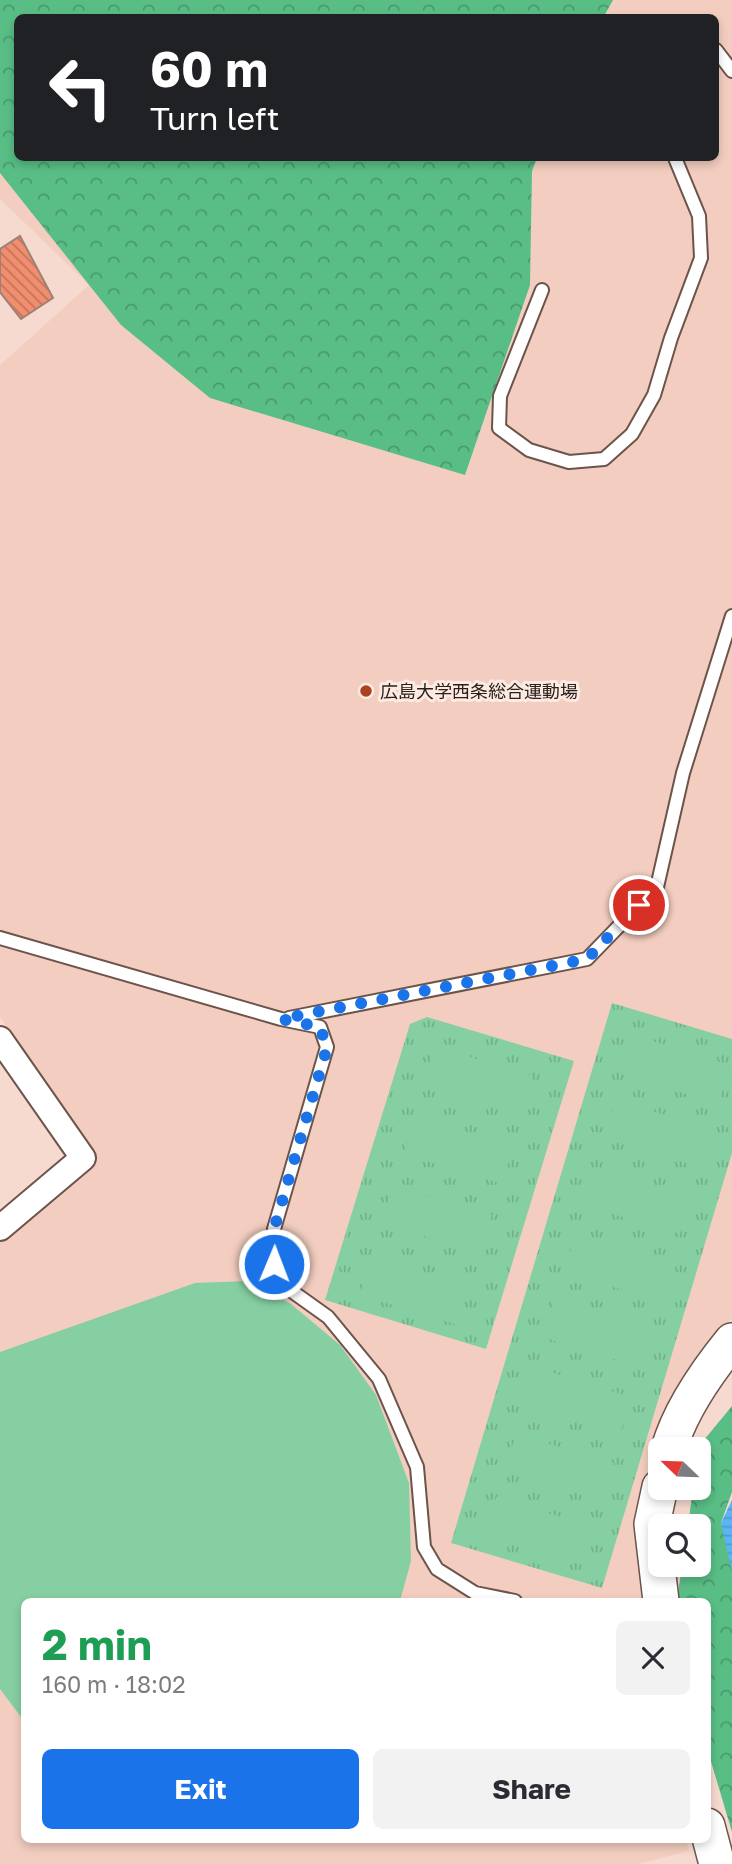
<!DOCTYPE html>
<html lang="en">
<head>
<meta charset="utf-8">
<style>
	:root { --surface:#fff; --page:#f2f2f3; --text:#2b2b33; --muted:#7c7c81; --accent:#1a73e8 }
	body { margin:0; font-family:"Golos Text","Noto Sans JP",sans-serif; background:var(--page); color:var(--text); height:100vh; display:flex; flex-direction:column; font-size:26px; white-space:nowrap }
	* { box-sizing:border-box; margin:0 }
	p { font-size:23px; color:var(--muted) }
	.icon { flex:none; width:38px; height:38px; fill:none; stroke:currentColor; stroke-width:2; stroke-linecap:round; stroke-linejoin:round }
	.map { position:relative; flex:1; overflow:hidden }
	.details { position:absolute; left:21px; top:1598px; width:690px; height:245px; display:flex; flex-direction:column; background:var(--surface); border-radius:10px; box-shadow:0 4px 10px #0003 }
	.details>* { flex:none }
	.guide { position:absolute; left:14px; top:14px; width:705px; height:147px; border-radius:10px; box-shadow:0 4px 10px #0003; background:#202124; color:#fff; overflow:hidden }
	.needle { width:46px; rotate:293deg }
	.tools { position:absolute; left:648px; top:1437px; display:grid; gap:14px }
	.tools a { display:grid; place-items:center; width:63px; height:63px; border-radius:10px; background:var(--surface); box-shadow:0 4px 10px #0003; font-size:35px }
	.pin { position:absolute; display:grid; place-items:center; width:60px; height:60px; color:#fff; margin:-30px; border:4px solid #fff; border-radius:50%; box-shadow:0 2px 7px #0007 }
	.me { position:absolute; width:77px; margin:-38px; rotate:1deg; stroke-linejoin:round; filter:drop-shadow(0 0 5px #0008) }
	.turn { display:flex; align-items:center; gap:24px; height:147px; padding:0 21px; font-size:32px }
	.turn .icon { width:91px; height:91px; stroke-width:2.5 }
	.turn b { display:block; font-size:49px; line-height:60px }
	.round { display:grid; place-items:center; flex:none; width:74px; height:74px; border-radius:10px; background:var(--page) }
	.overview { display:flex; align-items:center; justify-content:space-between; height:119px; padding:0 21px }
	h1 { font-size:42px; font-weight:700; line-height:52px; color:#1e9e55 }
	.primary-button { display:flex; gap:14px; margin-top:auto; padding:14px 21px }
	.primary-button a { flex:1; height:80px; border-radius:10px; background:var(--accent); color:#fff; font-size:28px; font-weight:700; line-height:80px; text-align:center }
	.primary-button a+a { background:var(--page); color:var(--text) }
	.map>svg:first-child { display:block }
	.built { fill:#f3cec0; fill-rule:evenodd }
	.grass { fill:url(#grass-tufts) }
	.forest { fill:url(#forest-crowns) }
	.pitch { fill:#85cfa2 }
	.water { fill:url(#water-rules) }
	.building { fill:url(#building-back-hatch); stroke:#9c8178; stroke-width:2 }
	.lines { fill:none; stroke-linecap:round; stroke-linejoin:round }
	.service-casing { stroke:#6c544a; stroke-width:16 }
	.minor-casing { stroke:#6c544a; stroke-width:28 }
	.secondary-casing { stroke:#6c544a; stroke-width:38 }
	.service { stroke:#fff; stroke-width:12 }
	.minor { stroke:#fff; stroke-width:24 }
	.secondary { stroke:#fff; stroke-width:35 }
	.route { stroke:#1a73e8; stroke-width:12; stroke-dasharray:0 21.6 }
	.poi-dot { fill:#aa4321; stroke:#fceae3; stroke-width:2.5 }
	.labels { text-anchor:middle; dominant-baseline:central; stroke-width:6; stroke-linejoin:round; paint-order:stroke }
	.poi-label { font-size:18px; fill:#2b201c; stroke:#fceae3; text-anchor:start }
</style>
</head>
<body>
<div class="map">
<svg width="732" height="1864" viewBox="0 0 732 1864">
	<defs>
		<pattern id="grass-tufts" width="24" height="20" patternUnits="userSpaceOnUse" patternTransform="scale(1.75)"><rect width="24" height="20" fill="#85cfa2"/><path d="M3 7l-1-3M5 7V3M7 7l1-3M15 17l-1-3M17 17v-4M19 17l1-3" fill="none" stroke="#73b18b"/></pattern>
		<pattern id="forest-crowns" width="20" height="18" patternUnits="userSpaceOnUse" patternTransform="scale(1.75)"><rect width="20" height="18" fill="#59be85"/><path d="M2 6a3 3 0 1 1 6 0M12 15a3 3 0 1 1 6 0" fill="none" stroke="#4a9a6c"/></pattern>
		<pattern id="water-rules" width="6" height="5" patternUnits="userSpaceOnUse" patternTransform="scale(1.75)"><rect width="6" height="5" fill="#5cb4f5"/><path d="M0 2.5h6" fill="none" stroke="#509ad1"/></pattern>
		<pattern id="building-back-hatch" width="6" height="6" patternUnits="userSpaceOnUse" patternTransform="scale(1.75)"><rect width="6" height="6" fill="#f08e6f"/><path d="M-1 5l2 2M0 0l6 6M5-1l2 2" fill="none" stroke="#c3745a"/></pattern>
	</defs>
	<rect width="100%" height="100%" fill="#f7dacf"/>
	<path class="built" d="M0,0H732V1318L708,1346L660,1440L649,1472L641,1508L637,1545L642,1601H24V1839H686L689,1851L638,1864H0V1238L91,1157L0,1017V365L89,285L0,199ZM18,18H716V158H18Z"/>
	<path class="grass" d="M612,1003L732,1039V1153L602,1588L451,1543Z
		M427,1017L574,1061L486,1349L325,1300L410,1024Z"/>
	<path class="forest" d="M0,0H613L603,18H18V158H537L532,171L530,285L465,475L210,398L121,325L0,173Z
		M732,1406V1492L721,1523L732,1536V1832L707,1748V1601H677L682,1565L698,1564V1526H688L693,1488H698L699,1446Z"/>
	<path class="pitch" d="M633,1035L730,1065L719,1104L621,1074Z
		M435,1046L532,1076L521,1114L423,1084Z
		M616,1100L714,1130L702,1168L604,1138Z
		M416,1116L513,1146L502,1184L404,1154Z
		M594,1167L691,1197L680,1234L582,1205Z
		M394,1185L492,1215L480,1253L382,1223Z
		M576,1234L674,1264L662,1302L564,1272Z
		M372,1257L469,1286L458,1325L360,1295Z
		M248,1281L291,1304L340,1345L376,1395L409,1483L411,1561L400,1601H24V1721L0,1689V1352L195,1283Z
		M555,1299L652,1328L640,1367L542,1337Z
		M534,1367L631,1397L620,1435L522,1405Z
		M516,1434L614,1463L602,1501L504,1471Z
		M496,1497L594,1527L582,1565L484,1535Z"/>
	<path class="water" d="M732,1500V1572L721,1523Z"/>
	<path class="building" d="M20,236L53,298L21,319L0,292V249Z"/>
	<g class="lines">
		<g class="service-casing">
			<path id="service" d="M716,50L732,71
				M542,290L500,396L499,428L529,450L569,462L604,459L632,434L654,395L671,338L701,258L699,216L675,158
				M0,938L281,1019L320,1027L327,1047L274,1229V1264L293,1292L328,1317L379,1379L417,1467L424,1547L437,1569L475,1593L515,1601
				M289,1018L587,959L657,887L683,773L732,616"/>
		</g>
		<g class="minor-casing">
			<path id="minor" d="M0,1039L83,1158L0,1228"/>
		</g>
		<g class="secondary-casing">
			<path id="secondary" d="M669,1449C680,1410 706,1373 732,1341
				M660,1487L652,1524L661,1601
				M707,1826L717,1864"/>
		</g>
		<use href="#service" class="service"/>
		<use href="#minor" class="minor"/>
		<use href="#secondary" class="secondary"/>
	</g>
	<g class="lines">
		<path class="route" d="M274,1264V1229L327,1048L320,1027L281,1019L587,959L639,905"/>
	</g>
	<circle class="poi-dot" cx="366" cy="691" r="7"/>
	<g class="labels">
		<g class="poi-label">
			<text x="380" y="691">広島大学西条総合運動場</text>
		</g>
	</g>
</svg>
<div class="tools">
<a><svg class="needle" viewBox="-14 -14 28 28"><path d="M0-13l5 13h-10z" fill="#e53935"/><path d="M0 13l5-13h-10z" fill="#7c7c81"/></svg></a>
<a><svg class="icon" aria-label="search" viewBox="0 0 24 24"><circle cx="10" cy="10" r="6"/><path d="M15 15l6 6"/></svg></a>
</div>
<div class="pin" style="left:639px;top:905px;background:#d93025"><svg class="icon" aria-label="arrive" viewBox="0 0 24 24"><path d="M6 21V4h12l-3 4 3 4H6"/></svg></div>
<svg class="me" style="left:274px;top:1264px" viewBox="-20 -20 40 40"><circle r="17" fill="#1a73e8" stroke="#fff" stroke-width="3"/><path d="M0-11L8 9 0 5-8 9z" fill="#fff"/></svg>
<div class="guide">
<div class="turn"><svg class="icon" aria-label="left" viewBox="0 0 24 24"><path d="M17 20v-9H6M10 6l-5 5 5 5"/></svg><div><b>60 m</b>Turn left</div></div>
</div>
<section class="details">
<div class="overview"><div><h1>2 min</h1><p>160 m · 18:02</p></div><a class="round"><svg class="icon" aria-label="close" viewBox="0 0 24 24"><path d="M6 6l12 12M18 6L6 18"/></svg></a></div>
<div class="primary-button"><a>Exit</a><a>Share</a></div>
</section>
</div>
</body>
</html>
